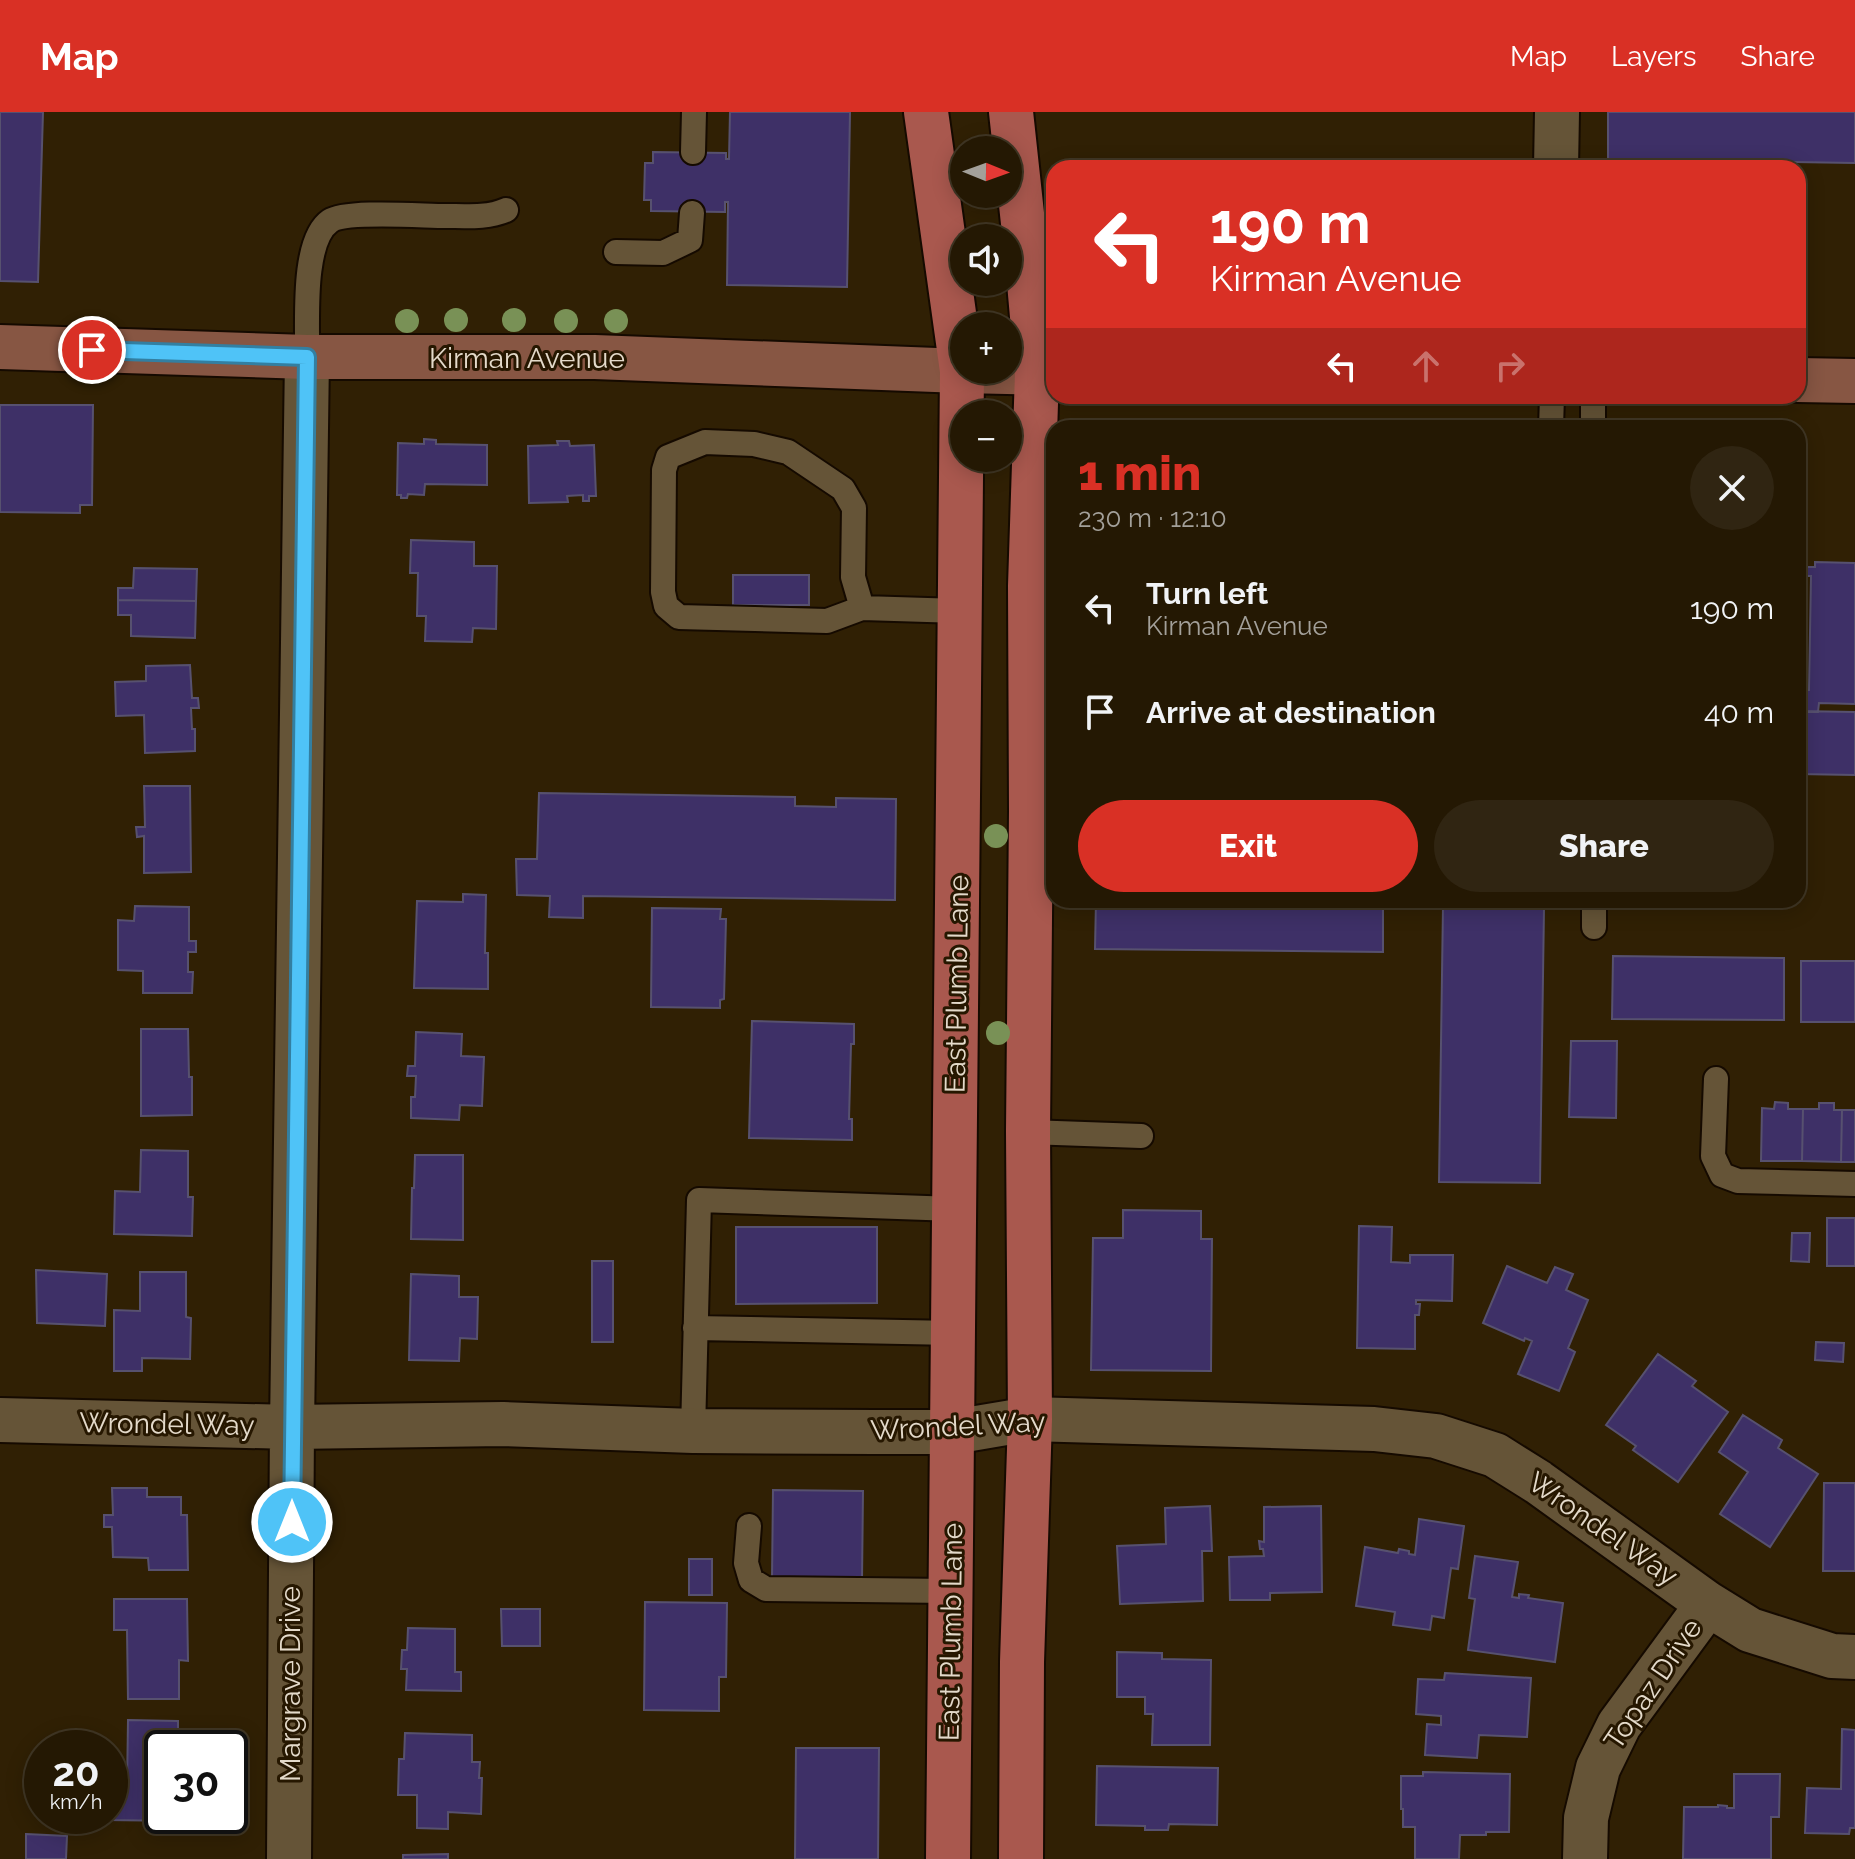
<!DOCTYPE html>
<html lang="en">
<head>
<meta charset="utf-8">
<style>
	:root { --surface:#241803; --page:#302512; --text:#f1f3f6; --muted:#a3a09a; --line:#413725; --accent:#d93025 }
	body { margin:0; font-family:Raleway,sans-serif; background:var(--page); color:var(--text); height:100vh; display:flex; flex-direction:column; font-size:30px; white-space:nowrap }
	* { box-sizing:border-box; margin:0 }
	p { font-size:26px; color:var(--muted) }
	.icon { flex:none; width:44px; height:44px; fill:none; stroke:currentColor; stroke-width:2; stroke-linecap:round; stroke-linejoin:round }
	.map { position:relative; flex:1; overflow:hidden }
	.details { position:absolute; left:1046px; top:308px; width:760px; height:488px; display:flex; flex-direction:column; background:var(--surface); border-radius:24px; box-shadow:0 4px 20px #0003,0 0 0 2px var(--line) }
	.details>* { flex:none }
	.banner { position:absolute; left:1046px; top:48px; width:760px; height:244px; border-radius:24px; box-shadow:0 4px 20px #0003,0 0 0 2px var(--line); background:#d93025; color:#fff; overflow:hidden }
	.needle { width:52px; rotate:91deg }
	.fabs { position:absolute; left:950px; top:24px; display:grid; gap:16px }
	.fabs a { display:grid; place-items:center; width:72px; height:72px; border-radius:50%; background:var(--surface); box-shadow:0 4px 20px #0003,0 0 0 2px var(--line); font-size:40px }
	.speed { position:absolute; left:24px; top:1618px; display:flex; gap:16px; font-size:40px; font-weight:700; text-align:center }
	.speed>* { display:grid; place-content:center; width:104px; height:104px; border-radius:50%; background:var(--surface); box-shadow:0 4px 20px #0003,0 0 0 2px var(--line); line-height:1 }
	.speed small { font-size:20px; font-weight:400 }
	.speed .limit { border:4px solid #111; border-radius:12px; background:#fff; color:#111 }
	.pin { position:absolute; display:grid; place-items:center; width:68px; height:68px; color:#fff; margin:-34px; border:4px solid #fff; border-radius:50%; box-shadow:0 2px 8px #0007 }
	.me { position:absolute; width:88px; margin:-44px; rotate:0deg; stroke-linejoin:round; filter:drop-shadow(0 0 6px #0008) }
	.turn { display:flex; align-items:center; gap:28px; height:168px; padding:0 32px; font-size:36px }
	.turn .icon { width:104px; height:104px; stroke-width:2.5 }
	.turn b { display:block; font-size:56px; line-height:68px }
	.lanes { display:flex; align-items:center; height:76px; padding:0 32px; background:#0003; justify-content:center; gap:40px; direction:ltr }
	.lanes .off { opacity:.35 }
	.round { display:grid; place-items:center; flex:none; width:84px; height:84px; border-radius:42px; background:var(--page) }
	.headline { display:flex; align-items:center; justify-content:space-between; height:136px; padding:0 32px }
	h1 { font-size:48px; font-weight:800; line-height:60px; color:var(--accent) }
	.button { display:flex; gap:16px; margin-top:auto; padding:16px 32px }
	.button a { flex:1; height:92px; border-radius:48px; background:var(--accent); color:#fff; font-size:32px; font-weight:800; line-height:92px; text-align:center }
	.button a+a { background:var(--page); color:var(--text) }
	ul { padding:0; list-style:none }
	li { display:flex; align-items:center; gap:24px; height:104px; padding:0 32px }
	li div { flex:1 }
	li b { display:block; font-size:30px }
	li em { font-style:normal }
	header { display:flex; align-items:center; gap:48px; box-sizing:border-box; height:112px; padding:0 40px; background:var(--accent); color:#fff }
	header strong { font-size:38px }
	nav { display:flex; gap:44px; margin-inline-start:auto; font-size:28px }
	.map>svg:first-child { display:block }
	.building { fill:#3e3067; stroke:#57516f; stroke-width:2 }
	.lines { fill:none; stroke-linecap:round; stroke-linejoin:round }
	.lane-casing { stroke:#150a00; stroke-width:28 }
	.street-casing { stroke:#150a00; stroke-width:48 }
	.secondary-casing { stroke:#150a00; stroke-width:48 }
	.primary-casing { stroke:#150a00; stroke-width:48 }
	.lane { stroke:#655437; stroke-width:24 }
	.street { stroke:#655437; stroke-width:44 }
	.secondary { stroke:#875643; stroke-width:44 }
	.primary { stroke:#a9584e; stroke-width:44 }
	.tree { fill:#799156 }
	.route-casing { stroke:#337fa1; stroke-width:20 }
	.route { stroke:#4fc3f7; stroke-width:14 }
	.labels { text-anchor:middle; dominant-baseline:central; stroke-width:6; stroke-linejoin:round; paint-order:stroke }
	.street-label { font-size:28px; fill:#e4daca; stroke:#261700 }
</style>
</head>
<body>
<header>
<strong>Map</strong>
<nav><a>Map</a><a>Layers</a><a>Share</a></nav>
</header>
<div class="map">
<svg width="1855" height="1747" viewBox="0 0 1855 1747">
	<rect width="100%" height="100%" fill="#302004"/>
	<path class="building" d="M0,0H43L38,170L0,169Z
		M730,0H850L847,175L727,173L728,90H725V100L651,99V88H644L645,51H653V40L726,41V47H729Z
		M1608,0H1855V51L1608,47Z
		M0,293H93L92,393H80V401L0,400Z
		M424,327L436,328V332L487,333V373L425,372L424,383L408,382L407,386H401V383H397L398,331L424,332Z
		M557,329H569L570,334L594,333L596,384H589V389H583V383L567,384L568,390L529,391L528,334L558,333Z
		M411,428L474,430V454H497L496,517L473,516L472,530L425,529L426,504H417L418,461H410Z
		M1815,450L1855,451V592L1819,591L1818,600H1802L1803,578H1809L1811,464H1805V455H1815Z
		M134,456L197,457L196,489L118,488V476H133Z
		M733,463H809V493H733Z
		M118,488L196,489L195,526L131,524V503H118Z
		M190,553L192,586H198L199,596H191L192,617H195V639L145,641L144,603L116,604L115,570L146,569V554Z
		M1798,599L1855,600V663L1798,662Z
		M144,674H190L191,760L144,761V724L137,725L136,715H145Z
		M539,681L795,685V694L836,695V686L896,687L895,788L583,784V806L549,805L550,784L517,783L516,747H537Z
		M463,782L486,783L485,841H488V877L414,876L417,789L463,790Z
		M1096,788H1383V840L1095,837Z
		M135,794L189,795V829H196V840H188V860H193L192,881H143V859L118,858V808L134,809Z
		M1443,794L1544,796L1540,1071L1439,1070Z
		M652,796L721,797L720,807H726L724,887L720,888V896L651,895Z
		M1613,844L1784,846V908L1612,907Z
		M1801,849H1855V910H1801Z
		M752,909L854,912V932H851L849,1007H852V1028L749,1026Z
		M141,917H188L189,965H192V1003L141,1004Z
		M416,920L462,922L461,944L484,945L482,994L460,993L459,1008L411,1006V985H415L416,964H407L408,954H415Z
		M1571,929H1617L1616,1006L1569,1005Z
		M1775,990L1788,991V997H1803L1802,1049H1761L1762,996L1774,997Z
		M1819,991H1834V998H1842L1841,1050L1802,1049L1803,997H1819Z
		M1842,998H1855V1050H1841Z
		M141,1038L188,1039V1085H193L192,1124L114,1122L115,1079L140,1080Z
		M415,1043H463V1128L411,1127L412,1076H414Z
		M1123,1098L1201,1099V1127H1212L1211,1259L1091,1258L1093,1126H1123Z
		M1827,1106H1855V1154H1827Z
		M1359,1114L1392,1115L1391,1150L1410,1151V1143H1453L1452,1189L1416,1188V1192H1420L1419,1203H1415V1237L1357,1236Z
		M736,1115H877V1191L736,1192Z
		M1792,1121H1810L1809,1150L1791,1149Z
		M592,1149H613V1230H592Z
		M1507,1154L1547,1171L1555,1155L1573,1162L1566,1178L1588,1188L1568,1236L1575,1240L1559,1279L1518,1262L1532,1229L1525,1226L1524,1229L1483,1211Z
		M36,1158L107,1162L105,1214L37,1211Z
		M140,1160H186V1205L191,1206L190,1247L142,1246V1259H114V1198L140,1199Z
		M411,1162L459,1164V1185H478L477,1227L460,1226L459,1249L409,1248Z
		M1816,1230L1844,1231L1843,1250L1815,1248Z
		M1658,1242L1696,1269L1692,1274L1728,1300L1678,1370L1633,1338L1636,1334L1606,1313Z
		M1743,1303L1782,1328L1778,1336L1818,1362L1770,1435L1720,1402L1748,1360L1719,1340Z
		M1824,1371H1855V1459H1823Z
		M112,1376H147V1385H181V1403H187L188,1458H149L148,1446L113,1445L112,1415H104V1403H113Z
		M773,1378L863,1379L862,1468L772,1467Z
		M1210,1394L1212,1439H1202L1203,1489L1120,1492L1117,1434L1166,1432L1165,1396Z
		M1321,1394L1322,1480L1270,1481V1488H1230L1229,1445L1264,1444L1263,1437H1260L1259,1429L1264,1430V1395Z
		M1419,1407L1464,1414L1458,1457L1451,1456L1444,1506L1432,1504L1430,1518L1393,1513L1395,1500L1356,1494L1365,1435L1398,1441L1399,1437L1409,1439V1442L1415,1443Z
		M1475,1444L1518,1450L1512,1485L1519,1486V1482L1529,1483L1528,1486L1563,1491L1555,1550L1468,1538L1475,1487L1469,1486Z
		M689,1447H712V1483H689Z
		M114,1487H187L188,1549L179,1548V1587H128L127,1518H114Z
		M645,1490L727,1491L726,1565H719V1599L644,1598Z
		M501,1497H540V1534H502Z
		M408,1516L455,1517V1560H461V1579L406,1578L407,1557H401L402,1538H407Z
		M1117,1540L1162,1541V1547L1211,1548L1210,1633H1152L1153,1602H1145V1585H1117Z
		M1445,1561L1531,1566L1527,1625L1479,1623L1477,1646L1425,1643L1427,1612L1441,1613V1604L1416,1602L1418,1567L1444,1568Z
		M128,1608L178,1609V1636H162V1704H186L185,1709L105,1708V1704H110V1677H127Z
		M1842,1617L1855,1618V1716H1850L1849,1722L1805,1721L1807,1676L1841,1677Z
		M405,1621L472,1623V1650H480L479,1666H482L481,1702L448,1700V1717L417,1716V1683H398L399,1647H404Z
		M796,1636H879L878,1747H795Z
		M1097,1654L1218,1656L1217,1713L1169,1712L1168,1718H1145V1714L1096,1713Z
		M1423,1660L1510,1662L1509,1720H1486V1723H1460L1459,1747H1415V1715H1403V1697H1401V1664H1423Z
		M1734,1662H1780L1779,1705H1771V1747H1683L1684,1695H1718V1693L1727,1694V1696H1734Z
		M26,1722L67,1724L66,1747H26Z
		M448,1742V1747H403V1743Z"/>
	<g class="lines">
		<g class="lane-casing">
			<path id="lane" d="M693,40L694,0
				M616,140L663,141L690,128L692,101
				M307,245C308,213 301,129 330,109C346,98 422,104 446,104C464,104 489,106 506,98
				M1593,284V316
				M1551,316L1552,284
				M862,496L853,465L854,396L843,377L788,340L754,332L705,330L668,345L664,358L663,480L666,494L679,505L827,509L862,496L960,499
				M1594,815V788
				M1716,967L1713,1044L1722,1063L1738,1069L1855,1072
				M1028,1020L1141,1024
				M695,1216L954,1221
				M693,1319L699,1088L955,1097
				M749,1414L746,1451L751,1468L766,1477L951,1479"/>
		</g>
		<g class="street-casing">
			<path id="street" d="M1556,56L1557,0
				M0,1308L292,1315L503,1312L693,1319L875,1320H953L1030,1307L1374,1317L1436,1324L1495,1343L1538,1370L1708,1492L1750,1518L1832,1544L1855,1545
				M289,1747L292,1315L307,245
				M1585,1747L1586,1706L1598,1656L1619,1613L1708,1492"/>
		</g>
		<g class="secondary-casing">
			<path id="secondary" d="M0,235L307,245H595L962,259L1054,261
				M1798,268L1855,269"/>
		</g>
		<g class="primary-casing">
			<path id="primary" d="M926,0L962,259L948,1747
				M1011,0L1027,148L1037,261L1030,474L1031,699L1028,1020L1030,1307L1022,1550L1021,1747"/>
		</g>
		<use href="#lane" class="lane"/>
		<use href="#street" class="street"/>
		<use href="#secondary" class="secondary"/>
		<use href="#primary" class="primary"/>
	</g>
	<g class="tree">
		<circle cx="456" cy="208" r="12"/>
		<circle cx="514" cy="208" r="12"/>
		<circle cx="407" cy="209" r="12"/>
		<circle cx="566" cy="209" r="12"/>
		<circle cx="616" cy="209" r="12"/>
		<circle cx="996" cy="724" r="12"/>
		<circle cx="998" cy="921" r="12"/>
	</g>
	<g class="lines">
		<g class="route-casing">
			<path id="route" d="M92,238L307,245L292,1410"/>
		</g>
		<use href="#route" class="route"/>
	</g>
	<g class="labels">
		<g class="street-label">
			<text x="527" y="246">Kirman Avenue</text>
			<text transform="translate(957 872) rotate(-89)">East Plumb Lane</text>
			<text transform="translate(167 1312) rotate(1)">Wrondel Way</text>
			<text transform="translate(958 1314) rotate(-3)">Wrondel Way</text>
			<text transform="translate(1603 1417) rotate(35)">Wrondel Way</text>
			<text transform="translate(951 1520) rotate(-89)">East Plumb Lane</text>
			<text transform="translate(290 1572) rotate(-90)">Margrave Drive</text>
			<text transform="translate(1653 1572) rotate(-56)">Topaz Drive</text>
		</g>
	</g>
</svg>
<div class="fabs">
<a><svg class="needle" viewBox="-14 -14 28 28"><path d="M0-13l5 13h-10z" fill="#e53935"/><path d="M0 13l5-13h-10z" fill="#a3a09a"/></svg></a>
<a><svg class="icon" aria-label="sound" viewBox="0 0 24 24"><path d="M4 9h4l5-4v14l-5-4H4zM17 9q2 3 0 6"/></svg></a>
<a>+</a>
<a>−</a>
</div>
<div class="speed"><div>20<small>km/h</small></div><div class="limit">30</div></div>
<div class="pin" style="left:92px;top:238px;background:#d93025"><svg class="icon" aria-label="arrive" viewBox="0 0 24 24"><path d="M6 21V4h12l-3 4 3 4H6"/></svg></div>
<svg class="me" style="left:292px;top:1410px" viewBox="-20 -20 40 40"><circle r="17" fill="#4fc3f7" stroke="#fff" stroke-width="3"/><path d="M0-11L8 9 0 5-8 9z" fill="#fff"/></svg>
<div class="banner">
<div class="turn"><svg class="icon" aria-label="left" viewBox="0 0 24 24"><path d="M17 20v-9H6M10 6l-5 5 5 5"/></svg><div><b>190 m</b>Kirman Avenue</div></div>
<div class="lanes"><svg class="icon" aria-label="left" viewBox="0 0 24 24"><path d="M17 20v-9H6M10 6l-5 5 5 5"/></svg><svg class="icon off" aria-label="ahead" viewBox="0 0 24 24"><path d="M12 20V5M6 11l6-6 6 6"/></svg><svg class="icon off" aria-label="right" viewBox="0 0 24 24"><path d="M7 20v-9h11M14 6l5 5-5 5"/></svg></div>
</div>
<section class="details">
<div class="headline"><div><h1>1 min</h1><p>230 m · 12:10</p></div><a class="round"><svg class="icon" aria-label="close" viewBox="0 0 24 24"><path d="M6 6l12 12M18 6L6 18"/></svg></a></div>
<ul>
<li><svg class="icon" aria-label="left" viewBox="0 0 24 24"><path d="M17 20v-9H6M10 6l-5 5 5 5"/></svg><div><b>Turn left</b><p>Kirman Avenue</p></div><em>190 m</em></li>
<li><svg class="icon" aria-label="arrive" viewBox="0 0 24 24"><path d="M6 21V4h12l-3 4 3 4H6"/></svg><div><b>Arrive at destination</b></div><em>40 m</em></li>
</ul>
<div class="button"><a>Exit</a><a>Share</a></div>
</section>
</div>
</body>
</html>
